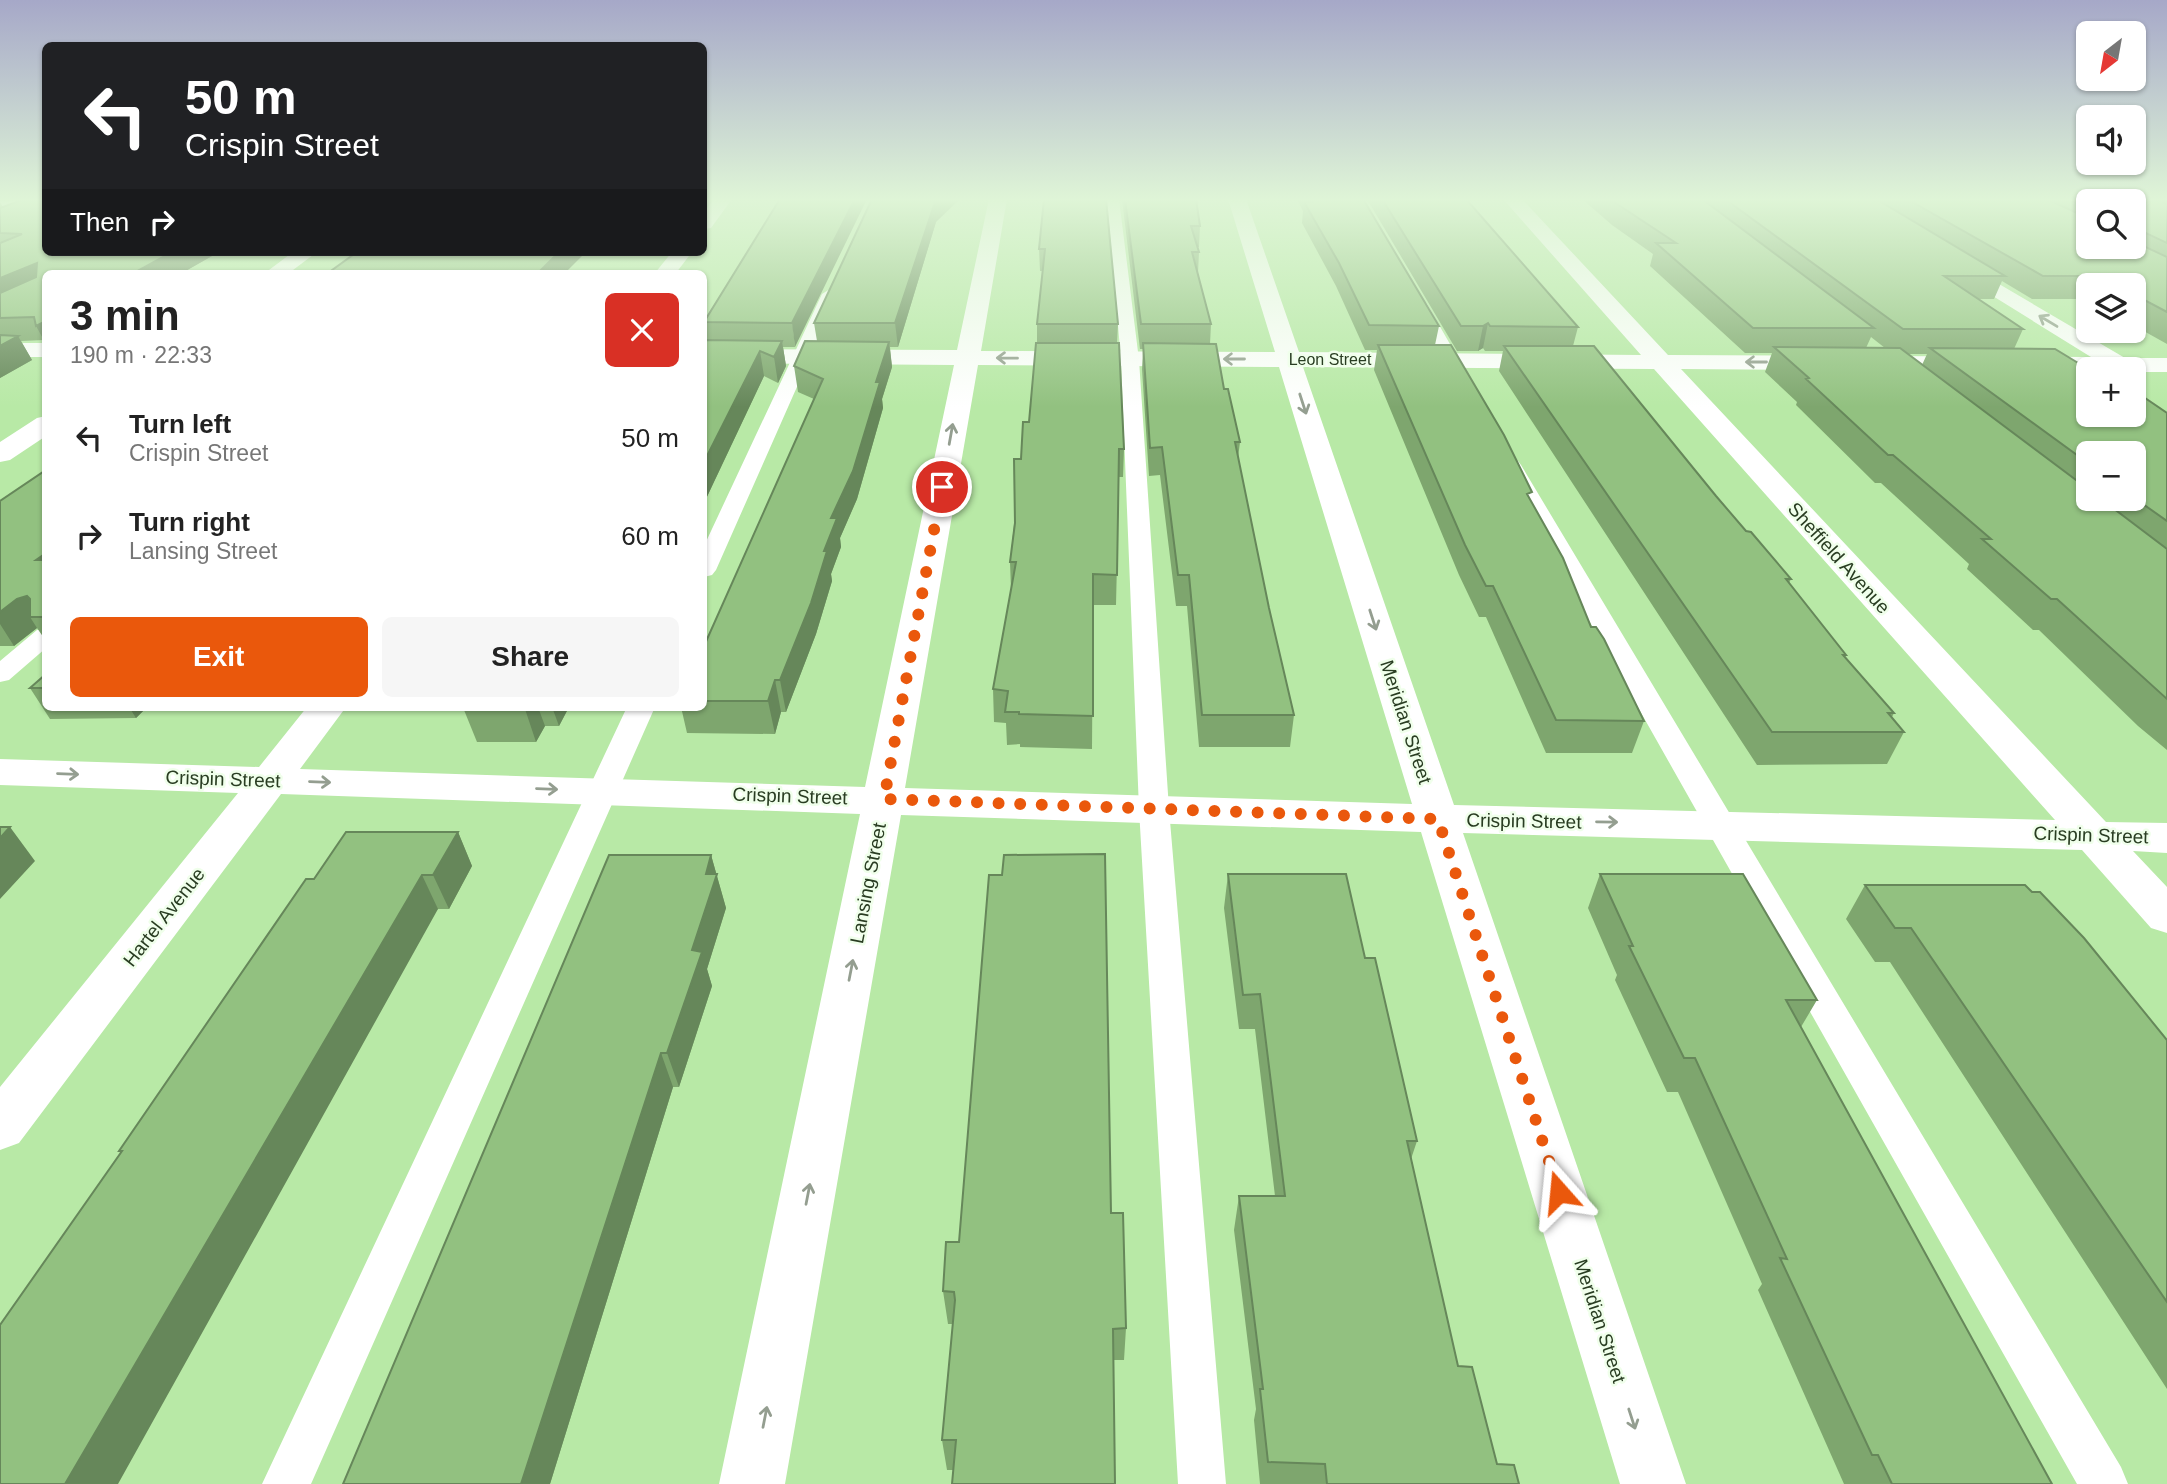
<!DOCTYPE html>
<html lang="en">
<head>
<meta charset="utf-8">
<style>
	:root { --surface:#fff; --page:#f6f6f6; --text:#222; --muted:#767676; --accent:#ea580c }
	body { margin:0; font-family:Arial,sans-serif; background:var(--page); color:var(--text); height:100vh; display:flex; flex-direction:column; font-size:26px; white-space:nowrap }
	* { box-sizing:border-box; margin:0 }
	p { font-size:23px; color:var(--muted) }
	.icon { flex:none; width:38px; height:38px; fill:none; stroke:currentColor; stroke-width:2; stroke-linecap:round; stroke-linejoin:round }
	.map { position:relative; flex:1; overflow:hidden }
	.drawer { position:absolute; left:42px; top:270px; width:665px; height:441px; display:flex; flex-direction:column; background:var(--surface); border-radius:10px; box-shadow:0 2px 5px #0004 }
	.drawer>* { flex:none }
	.hud { position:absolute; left:42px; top:42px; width:665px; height:214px; border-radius:10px; box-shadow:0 2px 5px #0004; background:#202124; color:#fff; overflow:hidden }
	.needle { width:46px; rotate:211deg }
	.fabs { position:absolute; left:2076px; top:21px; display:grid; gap:14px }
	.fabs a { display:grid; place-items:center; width:70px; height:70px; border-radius:10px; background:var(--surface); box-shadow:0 2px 5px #0004; font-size:35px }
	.pin { position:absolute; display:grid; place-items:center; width:60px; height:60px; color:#fff; margin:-30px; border:4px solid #fff; border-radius:50%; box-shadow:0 2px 7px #0007 }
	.me { position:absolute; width:77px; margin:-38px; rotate:342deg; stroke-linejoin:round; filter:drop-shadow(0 0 5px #0008) }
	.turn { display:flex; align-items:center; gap:24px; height:147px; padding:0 28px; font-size:32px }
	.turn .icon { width:91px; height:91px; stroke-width:2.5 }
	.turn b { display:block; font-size:49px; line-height:60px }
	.then { display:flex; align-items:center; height:66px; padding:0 28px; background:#0003; gap:14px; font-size:26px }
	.round { display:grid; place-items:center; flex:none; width:74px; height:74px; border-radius:10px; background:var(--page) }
	.head { display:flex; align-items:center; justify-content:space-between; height:119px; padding:0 28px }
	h1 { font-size:42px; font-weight:800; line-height:52px }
	.cta { display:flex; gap:14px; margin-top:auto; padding:14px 28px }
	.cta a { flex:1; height:80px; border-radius:10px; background:var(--accent); color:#fff; font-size:28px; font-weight:800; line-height:80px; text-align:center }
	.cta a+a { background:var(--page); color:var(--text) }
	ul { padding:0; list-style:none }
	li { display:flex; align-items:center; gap:21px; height:98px; padding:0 28px }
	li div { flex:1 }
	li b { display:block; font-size:26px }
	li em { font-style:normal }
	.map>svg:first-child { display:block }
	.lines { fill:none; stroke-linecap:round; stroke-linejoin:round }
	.service { fill:#fff; fill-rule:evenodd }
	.minor { fill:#fff; fill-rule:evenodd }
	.wall { fill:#7ea66e; fill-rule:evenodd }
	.shaded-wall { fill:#66875a }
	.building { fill:#92c180; stroke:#66875a; stroke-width:2 }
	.oneway { stroke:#949e90 }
	.route { stroke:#ea580c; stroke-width:12; stroke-dasharray:0 21.6 }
	.labels { text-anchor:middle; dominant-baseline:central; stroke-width:5; stroke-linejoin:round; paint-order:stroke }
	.far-street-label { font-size:16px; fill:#293d22; stroke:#f0ffeb }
	.street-label { font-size:19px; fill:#293d22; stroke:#f0ffeb }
</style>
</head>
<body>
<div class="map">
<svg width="2167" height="1484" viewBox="0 0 2167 1484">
	<rect width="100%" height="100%" fill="#b8e9a6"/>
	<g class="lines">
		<path class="service" d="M1107,199H1119L1139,360L1169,809L1226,1484H1178L1139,809L1121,360Z
			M0,201L46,203V211L0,209Z
			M830,289L838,294L716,570L712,575L704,577V546L822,294Z
			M1419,299L1427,304L1470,379L1467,383L1461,384L1452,379L1411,304Z
			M1511,459L1518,461L1521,465L2121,1467L2128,1484H2077L1501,465L1504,461Z
			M46,628V648L9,680L0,682V661L37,630Z
			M627,707H655L311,1484H262Z"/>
		<path class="minor" d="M714,199H732L711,228L704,229V212Z
			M989,199H1007L981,351L1275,352L1228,199H1246L1299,352L1641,355L1503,199H1522L1668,355L2091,357L1946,267L1943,263L1946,259L1953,257L2125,358H2167V372H2133V369H2088V372L1681,369L2106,822L2167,823V853L2133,851L2167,887V933L2151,928L2082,850L1463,833L1686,1484H1620L1421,832L901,815L785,1484H719L860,814L281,794L19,1143L0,1150V1087L238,793L0,785V759L259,767L307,707H346L300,769L865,787L954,365L704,363V349L957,350ZM978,365L1279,367L1412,804L905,788ZM1303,367L1654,369L2055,820L1454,805Z
			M293,252H317L289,273H265Z
			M672,252H692L676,273H655Z
			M0,343H46V357H0Z
			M46,416V436L10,460L0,462V442L37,418Z"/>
	</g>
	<path class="wall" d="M0,199H46V252H219L182,273H46V344L44,340L21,341L32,360L0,378V202L3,207L22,200Z
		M780,199L795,347H783L786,366L778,383L764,376L704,503V340L706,341L704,321Z
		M1044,199L1118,324L1117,343L1124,449L1123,477H1119L1116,605H1093L1092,749L1020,747V744L1007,745L1006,723L994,722L993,689L1011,589L1010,562L1021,459L1029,422L1037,343V324L1043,271H1040L1039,249Z
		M1122,199H1196L1200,226L1199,247H1197L1199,252L1198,273L1211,324L1210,344L1240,442L1238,458L1269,608L1294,715L1290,747H1199L1187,606H1176L1160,475L1149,476L1142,369L1143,349H1140Z
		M1297,199H1363L1439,326L1435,345L1530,499L1591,627L1644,721L1632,753H1546L1486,617H1479L1459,575L1374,370L1377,350H1365L1336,286L1302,223L1303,211Z
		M1367,199H1466L1578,327L1573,346L1716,496L1746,531L1791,579L1789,583L1846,655L1845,657L1894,713L1892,717L1904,732L1887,764L1757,765L1499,371L1503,351H1485L1483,348L1478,351H1457Z
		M1582,199H2167V344L2133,325V285H2088V299H2032L2002,281L1994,299H1978L2023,329L2014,349L2088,415L2167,413V750L2138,726L2039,630H2033L1967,569L1969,564L1881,483H1875L1796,405L1797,402L1765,372L1772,353H1745L1650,266L1653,254L1612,225ZM2088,201H2133V247H2088ZM1871,337L1885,348H1866ZM1907,354H1927L1922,365ZM2088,453H2133V499H2088Z
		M936,222L898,347H890L892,367L882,399L883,408L857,499L840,538L841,547L831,574L832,581L816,634L786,712H781L775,734L687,733L681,707H704V646L814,399L798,392L794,366L817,341L814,323Z
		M46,470V641L37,628L14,646H0V501Z
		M46,674V707H147L136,718L50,719L30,688Z
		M466,707H569L559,726H545L536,742H477L464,710Z
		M458,832L472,866L449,909H438L121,1154L119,1151L314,879Z
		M711,855L726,908L707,969L712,986L679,1087H673L550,1484H343Z
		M1228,874L1365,958L1417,1141L1411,1159L1458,1366L1497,1464L1519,1484H1260L1254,1420L1256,1409L1234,1230L1239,1196H1275L1255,1029H1239L1224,908Z
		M1600,874L1817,1000L1801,1027L2052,1484H1844L1758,1290L1762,1284L1678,1092H1667L1615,980L1617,975L1588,908Z
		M1865,885L2167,1040V1389L1890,962H1875L1846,919Z
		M1111,1213L1126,1328L1124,1360H1113L953,1470H947L942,1440L953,1324H948L943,1291L959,1242Z"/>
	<path class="shaded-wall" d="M855,199H867L795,347L792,323Z
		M938,199H960L936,222L898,347L895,323L935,202Z
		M59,252H104L69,273Z
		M172,252H219L182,273H134Z
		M454,252H480L460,271Z
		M559,252H586L565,273H538Z
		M37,263L46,279L0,305V278Z
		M46,321V344L36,326Z
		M1488,323L1483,348L1478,351L1483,326Z
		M18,336L32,360L0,378V346Z
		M782,341L786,366L778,383L774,357Z
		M889,342L892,367L882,399L883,408L857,499L840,538L841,547L831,574L832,581L816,634L786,712L780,680L824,551L831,518Z
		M760,351L764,376L704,503V462Z
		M46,553V575L36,560Z
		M27,596L40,617H30L37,628L14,646L0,624V612L17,599Z
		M775,680L781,712L775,734L768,701Z
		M129,707H147L136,718Z
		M526,707H538L545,726L536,742L525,709Z
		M552,707H569L559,726Z
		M10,827L35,861L0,899V838Z
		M458,832L472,866L449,909L433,875Z
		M711,855L726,908L707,969L712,986L679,1087L667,1053L692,950L706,874Z
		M422,875L438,909L118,1484H65Z
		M661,1053L673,1087L550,1484H521Z"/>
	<path class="building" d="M24,199H46V252L81,254L84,252H172L134,273H46V321L36,326L34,317L0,318V293L36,277L37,263L0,278V243L22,234L0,233V208Z
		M780,199H855L792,323L704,322Z
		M872,199H938L935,202L895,323H814Z
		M1044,199H1106L1118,324H1037L1045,249H1039Z
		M1125,199H1196L1200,226H1191L1199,252H1192L1211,324H1141Z
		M1310,199H1363L1439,326L1369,325L1339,263L1304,202H1312Z
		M1382,199H1466L1578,327L1490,326L1488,323L1483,326H1461Z
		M1610,199H1702L1874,328H1753L1656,243H1676L1617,204Z
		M1725,199H1876L2005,276H1944L2023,329H1903Z
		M1907,199H2047L2088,218V247H2133V241L2167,257V312L2133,294V285H2117L2099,276H2043Z
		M2074,199H2156L2167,204V243L2133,227V201H2088V205Z
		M357,252H454L453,253H473L475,252H559L538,273H328Z
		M0,335L18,336L0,346Z
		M704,340L782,341L774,357L760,351L704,462Z
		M805,341L889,342L876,382H880L853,471L831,518H837L824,551H827L811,603L780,680H775L768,701H704V646L823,379L794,366Z
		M1036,343H1119L1124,449H1119L1117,575L1093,574V716L1019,714V712H1005L1008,691L993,689L1016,562H1010L1015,523L1014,459H1021L1023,422H1029Z
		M1143,343L1216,344L1224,389H1228L1240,442H1235L1269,608L1294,715H1202L1189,575H1178L1162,447L1150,448Z
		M1378,345H1451L1504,435L1532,492L1527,494L1563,558L1591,627H1596L1604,639L1644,721L1556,720L1493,586H1486L1465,545Z
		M1504,346H1594L1716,496L1746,531L1751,532L1791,579H1786L1846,655H1843L1894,713H1888L1904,732H1772Z
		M1774,347L1900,348L2088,489V499H2101L2167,549V699L2057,599H2051L1982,539H1991L1893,455H1888L1806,379L1809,378Z
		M1930,348L2055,349L2088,369V415H2133V397L2135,398H2145L2167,413V521L2133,497V453H2088V463Z
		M46,470V553L36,560H46V617H30V599L27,596L17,599L0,612V501Z
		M46,674V688H30Z
		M466,707H526L525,709L464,710Z
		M0,827H10L0,838Z
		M346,832H458L433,875H422L65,1484H0V1325L122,1151H119L306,879H314Z
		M1105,854L1111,1213H1123L1126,1328L1113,1329L1115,1484H952L956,1440H942L955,1300L954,1292L943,1291L946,1242H959L989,875H1002L1004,855Z
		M609,855H711L706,874H717L692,950L702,952L667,1053H661L521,1484H343Z
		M1228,874H1346L1365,958H1375L1417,1141H1407L1458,1366L1472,1367L1497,1464L1514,1465L1519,1484H1327L1325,1464L1268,1462L1260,1389H1263L1239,1196H1285L1260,994L1243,995Z
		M1600,874H1743L1817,1000H1786L2052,1484H1892L1878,1455H1872L1780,1258L1787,1259L1695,1058H1684L1629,946H1633Z
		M1865,885H2025L2032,892H2040L2084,938L2167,1040V1302L1911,928H1895Z"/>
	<defs><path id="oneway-shaft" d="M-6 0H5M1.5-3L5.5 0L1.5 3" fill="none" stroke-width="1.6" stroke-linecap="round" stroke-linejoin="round" transform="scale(1.75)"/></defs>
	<g class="oneway">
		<use href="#oneway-shaft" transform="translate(2048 321) rotate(-149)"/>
		<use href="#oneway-shaft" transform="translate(1007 358) rotate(-179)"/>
		<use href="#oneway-shaft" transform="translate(1234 359) rotate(180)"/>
		<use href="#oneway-shaft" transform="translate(1756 362) rotate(-180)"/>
		<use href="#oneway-shaft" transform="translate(1303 404) rotate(72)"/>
		<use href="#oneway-shaft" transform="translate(951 434) rotate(-80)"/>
		<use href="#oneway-shaft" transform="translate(1373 620) rotate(72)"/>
		<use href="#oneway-shaft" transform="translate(68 774) rotate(2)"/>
		<use href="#oneway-shaft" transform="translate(320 782) rotate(2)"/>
		<use href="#oneway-shaft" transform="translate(547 789) rotate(2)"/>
		<use href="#oneway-shaft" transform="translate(1607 822) rotate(1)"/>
		<use href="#oneway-shaft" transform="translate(851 970) rotate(-79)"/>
		<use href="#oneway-shaft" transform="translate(808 1194) rotate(-79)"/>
		<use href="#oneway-shaft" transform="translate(765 1417) rotate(-79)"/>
		<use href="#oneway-shaft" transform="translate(1632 1419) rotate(72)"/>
	</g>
	<linearGradient id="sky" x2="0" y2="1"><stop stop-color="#a6a8c8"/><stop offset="0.49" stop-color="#dff5d7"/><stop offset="1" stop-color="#dff5d7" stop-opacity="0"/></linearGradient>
	<rect width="2167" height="407" fill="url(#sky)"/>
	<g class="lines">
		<path class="route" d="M942,487L884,799L1438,819L1559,1192"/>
	</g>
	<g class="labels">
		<g class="far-street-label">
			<text x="1330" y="359">Leon Street</text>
		</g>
		<g class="street-label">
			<text transform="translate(1839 558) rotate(48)">Sheffield Avenue</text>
			<text transform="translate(1406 722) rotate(72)">Meridian Street</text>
			<text transform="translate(223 779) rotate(2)">Crispin Street</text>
			<text transform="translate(790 796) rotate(2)">Crispin Street</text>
			<text transform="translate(1524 821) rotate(1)">Crispin Street</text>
			<text transform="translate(2091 835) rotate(2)">Crispin Street</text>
			<text transform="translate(868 883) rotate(-79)">Lansing Street</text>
			<text transform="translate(164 917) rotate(-52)">Hartel Avenue</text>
			<text transform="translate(1600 1321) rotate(72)">Meridian Street</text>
		</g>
	</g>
</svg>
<div class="fabs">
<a><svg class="needle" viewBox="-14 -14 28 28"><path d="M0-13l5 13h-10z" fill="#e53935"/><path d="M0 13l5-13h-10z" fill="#767676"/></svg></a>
<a><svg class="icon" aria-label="sound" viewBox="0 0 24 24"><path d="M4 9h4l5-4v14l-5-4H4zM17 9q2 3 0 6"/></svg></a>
<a><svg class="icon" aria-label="search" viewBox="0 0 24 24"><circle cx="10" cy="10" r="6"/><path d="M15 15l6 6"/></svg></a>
<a><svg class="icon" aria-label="layers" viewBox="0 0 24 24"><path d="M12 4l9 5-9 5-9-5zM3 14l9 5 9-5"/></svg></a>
<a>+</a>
<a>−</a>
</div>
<div class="pin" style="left:942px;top:487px;background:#d93025"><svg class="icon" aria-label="arrive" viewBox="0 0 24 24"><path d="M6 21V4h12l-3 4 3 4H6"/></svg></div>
<svg class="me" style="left:1559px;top:1192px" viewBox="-20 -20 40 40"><path d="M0-17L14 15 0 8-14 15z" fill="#ea580c" stroke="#fff" stroke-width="4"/></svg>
<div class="hud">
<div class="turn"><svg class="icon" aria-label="left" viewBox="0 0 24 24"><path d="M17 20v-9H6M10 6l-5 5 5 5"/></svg><div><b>50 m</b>Crispin Street</div></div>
<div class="then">Then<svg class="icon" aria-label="right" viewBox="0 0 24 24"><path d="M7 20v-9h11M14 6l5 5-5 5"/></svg></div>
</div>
<section class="drawer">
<div class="head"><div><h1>3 min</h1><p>190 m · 22:33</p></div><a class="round" style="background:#d93025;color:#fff"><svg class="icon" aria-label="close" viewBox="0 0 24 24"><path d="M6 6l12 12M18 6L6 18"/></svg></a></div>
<ul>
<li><svg class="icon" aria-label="left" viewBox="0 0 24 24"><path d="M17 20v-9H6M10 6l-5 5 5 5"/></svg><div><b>Turn left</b><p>Crispin Street</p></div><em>50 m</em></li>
<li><svg class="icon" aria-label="right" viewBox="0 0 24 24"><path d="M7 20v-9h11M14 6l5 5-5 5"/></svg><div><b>Turn right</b><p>Lansing Street</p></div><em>60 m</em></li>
</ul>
<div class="cta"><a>Exit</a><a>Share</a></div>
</section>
</div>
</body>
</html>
